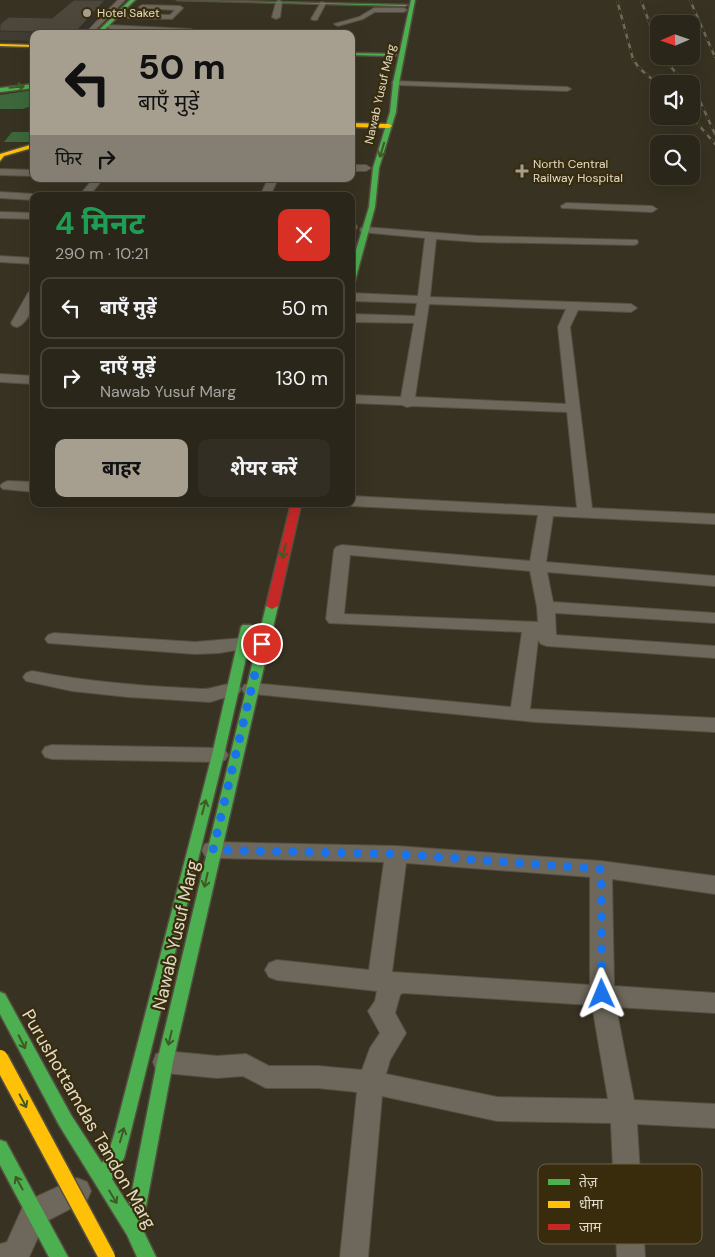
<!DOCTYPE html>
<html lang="hi">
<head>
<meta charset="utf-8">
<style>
	:root { --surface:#2a261a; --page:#322e23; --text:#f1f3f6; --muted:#a5a5a2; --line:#464339; --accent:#a69f8f }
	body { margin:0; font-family:"DM Sans","Noto Sans Devanagari",sans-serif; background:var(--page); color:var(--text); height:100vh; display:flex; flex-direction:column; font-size:19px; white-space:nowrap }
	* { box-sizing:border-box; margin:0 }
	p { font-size:16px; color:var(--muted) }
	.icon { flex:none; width:28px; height:28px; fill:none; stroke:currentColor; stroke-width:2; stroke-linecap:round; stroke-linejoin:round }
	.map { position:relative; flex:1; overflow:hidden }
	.details { position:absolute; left:30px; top:192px; width:325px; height:315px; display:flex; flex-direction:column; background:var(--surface); border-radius:10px; box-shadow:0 5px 20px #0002,0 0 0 1px var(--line) }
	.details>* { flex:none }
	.top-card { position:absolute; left:30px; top:30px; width:325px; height:152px; border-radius:10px; box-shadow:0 5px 20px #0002,0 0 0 1px var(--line); background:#a69f8f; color:#111; overflow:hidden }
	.needle { width:32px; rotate:268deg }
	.controls { position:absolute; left:650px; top:15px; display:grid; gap:10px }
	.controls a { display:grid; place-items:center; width:50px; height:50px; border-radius:10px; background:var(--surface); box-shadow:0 5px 20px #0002,0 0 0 1px var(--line); font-size:25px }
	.pin { position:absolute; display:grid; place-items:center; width:42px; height:42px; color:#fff; margin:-21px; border:2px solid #fff; border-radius:50%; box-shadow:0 1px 5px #0007 }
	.me { position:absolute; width:55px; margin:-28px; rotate:359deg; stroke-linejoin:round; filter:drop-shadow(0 0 4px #0008) }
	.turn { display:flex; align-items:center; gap:18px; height:105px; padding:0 25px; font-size:22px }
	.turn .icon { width:65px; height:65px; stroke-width:2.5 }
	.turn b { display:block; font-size:35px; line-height:42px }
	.then { display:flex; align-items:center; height:48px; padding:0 25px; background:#0003; gap:10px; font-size:19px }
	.round { display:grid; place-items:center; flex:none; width:52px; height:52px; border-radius:10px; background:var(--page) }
	.summary { display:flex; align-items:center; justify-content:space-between; height:85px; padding:0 25px }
	h1 { font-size:30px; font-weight:700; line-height:38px; color:#1e9e55 }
	.action { display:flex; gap:10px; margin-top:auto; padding:10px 25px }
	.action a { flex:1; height:58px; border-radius:10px; background:var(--accent); color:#111; font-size:20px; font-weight:700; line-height:58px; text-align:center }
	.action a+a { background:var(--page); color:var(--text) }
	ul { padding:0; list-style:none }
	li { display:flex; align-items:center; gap:15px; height:62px; margin:0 10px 8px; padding:0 15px; border:2px solid var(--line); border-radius:10px }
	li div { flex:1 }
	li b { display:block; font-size:19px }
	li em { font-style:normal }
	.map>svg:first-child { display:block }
	.green { fill:#3c683b }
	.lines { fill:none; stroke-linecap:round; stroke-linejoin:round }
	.street-casing { stroke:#554f41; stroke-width:2 }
	.fast-casing { stroke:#554f41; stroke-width:3 }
	.slow-casing { stroke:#554f41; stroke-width:3 }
	.jam-casing { stroke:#554f41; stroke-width:3 }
	.street { fill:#6d685b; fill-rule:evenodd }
	.fast { fill:#4caf50; fill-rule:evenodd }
	.slow { fill:#ffc107; fill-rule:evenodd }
	.jam { fill:#c62828; fill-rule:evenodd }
	.rail-casing { stroke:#6f695e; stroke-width:2.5 }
	.rail { stroke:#382c0d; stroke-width:2; stroke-dasharray:5; stroke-linecap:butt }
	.slow-bridge-casing { stroke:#554f41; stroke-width:19; stroke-linecap:butt }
	.slow-bridge { stroke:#ffc107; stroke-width:16 }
	.wall { fill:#413d32 }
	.shaded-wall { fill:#353229 }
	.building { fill:#4c473a; stroke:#353229 }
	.oneway { stroke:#3f5a24 }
	.route { stroke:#1a73e8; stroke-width:9; stroke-dasharray:0 16.2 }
	.poi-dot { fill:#a69f8f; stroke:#382c0d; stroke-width:2 }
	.labels { text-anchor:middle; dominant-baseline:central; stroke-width:4.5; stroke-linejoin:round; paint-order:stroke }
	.far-poi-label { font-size:12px; fill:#e1dac9; stroke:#382c0d; text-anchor:start }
	.far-street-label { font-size:12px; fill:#e1dac9; stroke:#382c0d }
	.near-street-label { font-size:18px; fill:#e1dac9; stroke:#382c0d }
	.key { fill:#382c0d; stroke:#6b6045; stroke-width:1 }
	.key-label { font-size:14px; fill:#e1dac9 }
</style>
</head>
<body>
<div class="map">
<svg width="715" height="1257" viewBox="0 0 715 1257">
	<rect width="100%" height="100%" fill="#383222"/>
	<path class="green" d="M34,90V105L23,109H0V95Z
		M34,128V142H4L12,132H30Z"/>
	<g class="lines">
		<g class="street-casing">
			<path id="street" d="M118,0H125L91,34H84Z
				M279,0L282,2L280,17L276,19L272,17L276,2Z
				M321,2L326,3L317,20H313L311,19Z
				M142,5L180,6L183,8L172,19L122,18L119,16L122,14L170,15L175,10L140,8L139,7Z
				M374,8H404L407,10L404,12H375L363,19L338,26L334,24L359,17Z
				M108,25L191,29L195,31L191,33L111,29L107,27Z
				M393,81L567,87L571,89L567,91L396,85L392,83Z
				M351,165H366L371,168L366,171H351Z
				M0,169L34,170V176L0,175Z
				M93,179H103L89,196H79Z
				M268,179H278L270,196H260Z
				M0,192L34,194L39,196H34V200L0,198Z
				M566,203L652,206L657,209L652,212L562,208L561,206Z
				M0,212L34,213V219L0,218Z
				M351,224L356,225L357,227L356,229L351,230Z
				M365,227L477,236L637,240L638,242L637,244L633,245L477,242L436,239L430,297L631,304L637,308L631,312L578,310L570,327L592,508L715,514V524L553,516L546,562L715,576V586L547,572L553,602L715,613V623L555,613L556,635L715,646V658L547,646L541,644L538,640L530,709L715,718V732L535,722L244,693L242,689L244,685L251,683L511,707L522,632L329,623L326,619L334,550L336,547L342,545L530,561L538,515L351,506L345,504H351V496L577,508L567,412L412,406L407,407L402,405L351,403V395L401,397L414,323L351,322V314L415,316L417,303L351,301V293L418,296L425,238L361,232L360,230L361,228ZM429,304L566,309L558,327L566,404L415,397ZM350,555L530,571L537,607L538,622L344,614Z
				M0,256L34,258V264L0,262Z
				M34,290C34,301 30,323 17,327L13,326L11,323L28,293Z
				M0,374L34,376V384L0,382Z
				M8,481L34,482V492L3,489L0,486L3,483Z
				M54,633L195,642L243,638L249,640L252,644L249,648L219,653L195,654L48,643L45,639L48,635Z
				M32,671C88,682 144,686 201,689C214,690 226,681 239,685L241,689L239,693L210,702L128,697L72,691L26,681L23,677L26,673Z
				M52,745L218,748L225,750L228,755L225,760L218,762L52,759L45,757L42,752L45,747Z
				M213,842L396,846L601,861L715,876V894L612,879L614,986L715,993V1013L616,1007L634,1100L715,1104V1128L637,1124L645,1257H617L611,1123L497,1121L382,1096L368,1257H340L357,1092L318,1088H266L243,1076L217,1078L165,1073L156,1070L153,1062L156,1054L165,1051L217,1056L246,1054L269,1066H318L362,1070L370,1048L380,1033L368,1011L375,1001L377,991L277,980L269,977L265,970L269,963L277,960L369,970L384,862L213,858L205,856L202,850L205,844ZM406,863L590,877V985L392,972ZM403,993L592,1005L608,1099L497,1097L386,1074L390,1060L406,1033L395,1013L400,995Z
				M77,1178L87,1182L91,1191L87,1200L45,1222L29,1257H0V1244L7,1242L25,1202Z"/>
		</g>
		<g class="fast-casing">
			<path id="fast" d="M130,0H135L100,34H95Z
				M177,0L407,5L405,6Z
				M411,0H415L399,83L396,112L379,168L375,207L355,281L351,283V267L369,207L373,168L390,112L393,83Z
				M351,53L394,54L396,55L394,56L351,55Z
				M34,84V88L0,92V88Z
				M272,603L278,606L173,1062L142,1228L156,1257H137L127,1235L59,1125L0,1014V992L5,994L71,1115L102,1163L108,1154L114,1135L212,755L241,627L243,625H251L253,627L224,755L130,1135L124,1158L112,1179L129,1206L157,1062L266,606Z
				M0,1140L6,1142L68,1257H49L0,1165Z"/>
		</g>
		<g class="slow-casing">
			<path id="slow" d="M0,44L34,45V47L0,46Z
				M351,123L389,124L392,126L389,128L351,127Z
				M30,145L32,146V148L4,156L0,161V154Z"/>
		</g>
		<g class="jam-casing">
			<path id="jam" d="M291,504H301L278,606L272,609L266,606Z"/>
		</g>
		<use href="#street" class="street"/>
		<use href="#fast" class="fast"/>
		<use href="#slow" class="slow"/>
		<use href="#jam" class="jam"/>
		<g class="rail-casing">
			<path id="rail" d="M617,0L633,59L639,68L659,85
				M641,0L659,49
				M690,0L715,57
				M662,56L685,84
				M691,90L699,99L715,134
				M691,116L715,144"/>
		</g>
		<use href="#rail" class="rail"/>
		<g class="slow-bridge-casing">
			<path id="slow-bridge" d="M0,1058L107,1257"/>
		</g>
		<use href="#slow-bridge" class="slow-bridge"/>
	</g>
	<path class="wall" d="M52,18L34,34V41L0,40V24Z
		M351,67L357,77L353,96H351Z"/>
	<path class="shaded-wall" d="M105,0H114L84,34H74Z
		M357,67V77L353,96V87Z"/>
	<path class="building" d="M74,0H105L74,34H34L33,32L0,31V24L9,17L52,18Z
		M351,67H357L353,87H351Z"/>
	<defs><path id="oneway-shaft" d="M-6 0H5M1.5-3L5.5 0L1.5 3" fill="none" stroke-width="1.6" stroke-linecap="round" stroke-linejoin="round" transform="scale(1.25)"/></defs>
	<g class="oneway">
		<use href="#oneway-shaft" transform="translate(17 87) rotate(-6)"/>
		<use href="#oneway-shaft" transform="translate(382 150) rotate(107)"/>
		<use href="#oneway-shaft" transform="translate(284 551) rotate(104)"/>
		<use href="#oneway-shaft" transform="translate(204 807) rotate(-75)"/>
		<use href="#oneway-shaft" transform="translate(206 880) rotate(103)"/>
		<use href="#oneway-shaft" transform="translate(170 1038) rotate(103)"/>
		<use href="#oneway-shaft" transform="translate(22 1042) rotate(63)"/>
		<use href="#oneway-shaft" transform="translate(23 1101) rotate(62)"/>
		<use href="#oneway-shaft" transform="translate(122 1135) rotate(-74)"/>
		<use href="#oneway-shaft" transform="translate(19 1183) rotate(-119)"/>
		<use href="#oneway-shaft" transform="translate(113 1197) rotate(59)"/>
	</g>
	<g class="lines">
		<path class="route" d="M262,644L213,850L396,854L601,869L602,994"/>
	</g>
	<g class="poi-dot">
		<circle cx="87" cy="13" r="5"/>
		<path d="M519.5 163.5h5v5h5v5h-5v5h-5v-5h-5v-5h5z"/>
	</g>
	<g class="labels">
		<g class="far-poi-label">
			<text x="97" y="13">Hotel Saket</text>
			<text x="533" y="164">North Central<tspan x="533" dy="14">Railway Hospital</tspan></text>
		</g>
		<g class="far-street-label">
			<text transform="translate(380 94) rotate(-77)">Nawab Yusuf Marg</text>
		</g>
		<g class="near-street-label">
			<text transform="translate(176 935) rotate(-77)">Nawab Yusuf Marg</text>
			<text transform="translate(89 1119) rotate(60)">Purushottamdas Tandon Marg</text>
		</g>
	</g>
	<rect x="538" y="1164" width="164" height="80" rx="8" class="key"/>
	<rect x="548" y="1179" width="22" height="6" fill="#4caf50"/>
	<rect x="548" y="1201" width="22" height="7" fill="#ffc107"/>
	<rect x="548" y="1224" width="22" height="6" fill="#c62828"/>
	<g class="key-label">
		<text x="579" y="1187">तेज़</text>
		<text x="579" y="1209">धीमा</text>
		<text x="579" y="1232">जाम</text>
	</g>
</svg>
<div class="controls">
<a><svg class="needle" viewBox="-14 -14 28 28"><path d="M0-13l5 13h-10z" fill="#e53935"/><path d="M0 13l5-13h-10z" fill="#a5a5a2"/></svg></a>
<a><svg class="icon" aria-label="sound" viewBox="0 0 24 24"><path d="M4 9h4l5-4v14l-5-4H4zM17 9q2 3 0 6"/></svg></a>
<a><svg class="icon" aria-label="search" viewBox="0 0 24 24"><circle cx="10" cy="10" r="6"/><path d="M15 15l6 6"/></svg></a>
</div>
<div class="pin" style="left:262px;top:644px;background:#d93025"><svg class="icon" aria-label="arrive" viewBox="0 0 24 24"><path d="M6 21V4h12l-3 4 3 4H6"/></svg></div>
<svg class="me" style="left:602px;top:994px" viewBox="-20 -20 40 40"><path d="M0-17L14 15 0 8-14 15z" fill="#1a73e8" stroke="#fff" stroke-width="4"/></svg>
<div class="top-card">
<div class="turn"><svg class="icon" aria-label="left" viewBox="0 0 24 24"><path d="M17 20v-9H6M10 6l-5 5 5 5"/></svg><div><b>50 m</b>बाएँ मुड़ें</div></div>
<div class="then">फिर<svg class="icon" aria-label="right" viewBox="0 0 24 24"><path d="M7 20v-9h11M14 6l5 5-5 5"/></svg></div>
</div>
<section class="details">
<div class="summary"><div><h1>4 मिनट</h1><p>290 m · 10:21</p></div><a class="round" style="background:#d93025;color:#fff"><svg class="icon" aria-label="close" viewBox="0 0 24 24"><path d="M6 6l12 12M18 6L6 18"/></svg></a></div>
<ul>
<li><svg class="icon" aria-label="left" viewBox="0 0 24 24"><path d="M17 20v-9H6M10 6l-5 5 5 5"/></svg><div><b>बाएँ मुड़ें</b></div><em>50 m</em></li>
<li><svg class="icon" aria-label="right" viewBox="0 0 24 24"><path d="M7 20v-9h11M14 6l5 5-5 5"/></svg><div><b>दाएँ मुड़ें</b><p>Nawab Yusuf Marg</p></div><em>130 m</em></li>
</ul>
<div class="action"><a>बाहर</a><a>शेयर करें</a></div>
</section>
</div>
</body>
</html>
